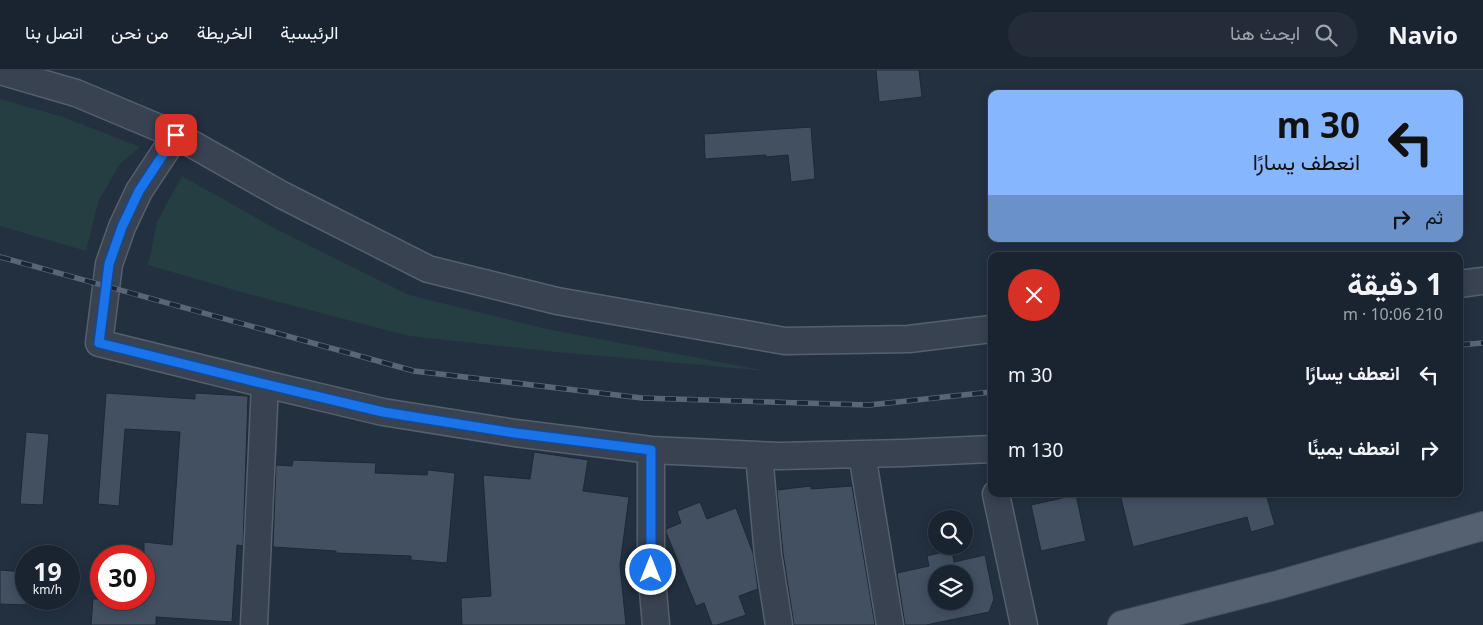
<!DOCTYPE html>
<html lang="ar">
<head>
<meta charset="utf-8">
<style>
	:root { --surface:#1a2430; --page:#232c38; --text:#f1f3f6; --muted:#9fa4ab; --line:#38414c }
	body { margin:0; font-family:"Noto Sans",Vazirmatn,sans-serif; background:var(--page); color:var(--text); direction:rtl; height:100vh; display:flex; flex-direction:column; font-size:19px; white-space:nowrap }
	* { box-sizing:border-box; margin:0 }
	p { font-size:16px; color:var(--muted) }
	.icon { flex:none; width:28px; height:28px; fill:none; stroke:currentColor; stroke-width:2; stroke-linecap:round; stroke-linejoin:round }
	.map { position:relative; flex:1; overflow:hidden; direction:ltr }
	.details { position:absolute; left:988px; top:182px; width:475px; height:245px; display:flex; flex-direction:column; background:var(--surface); border-radius:10px; box-shadow:0 2px 12px #0003,0 0 0 1px var(--line); direction:rtl }
	.details>* { flex:none }
	.top-card { position:absolute; left:988px; top:20px; width:475px; height:152px; border-radius:10px; box-shadow:0 2px 12px #0003,0 0 0 1px var(--line); direction:rtl; background:#86b6fd; color:#111; overflow:hidden }
	.controls { position:absolute; left:928px; top:440px; display:grid; gap:10px }
	.controls a { display:grid; place-items:center; width:45px; height:45px; border-radius:50%; background:var(--surface); box-shadow:0 2px 12px #0003,0 0 0 1px var(--line); font-size:25px }
	.speed { position:absolute; left:15px; top:475px; display:flex; gap:10px; font-size:25px; font-weight:700; text-align:center }
	.speed>* { display:grid; place-content:center; width:65px; height:65px; border-radius:50%; background:var(--surface); box-shadow:0 2px 12px #0003,0 0 0 1px var(--line); line-height:1 }
	.speed small { font-size:12px; font-weight:400 }
	.speed .limit { border:8px solid #d22; background:#fff; color:#111 }
	.pin { position:absolute; display:grid; place-items:center; width:42px; height:42px; color:#fff; margin:-21px; border-radius:10px; box-shadow:0 2px 8px #0006 }
	.me { position:absolute; width:55px; margin:-28px; rotate:0deg; stroke-linejoin:round; filter:drop-shadow(0 0 4px #0008) }
	.turn { display:flex; align-items:center; gap:18px; height:105px; padding:0 20px; font-size:22px }
	.turn .icon { width:65px; height:65px; stroke-width:2.5 }
	.turn b { display:block; font-size:35px; line-height:42px }
	.then { display:flex; align-items:center; height:48px; padding:0 20px; background:#0003; gap:10px; font-size:19px }
	.round { display:grid; place-items:center; flex:none; width:52px; height:52px; border-radius:26px; background:var(--page) }
	.head { display:flex; align-items:center; justify-content:space-between; height:85px; padding:0 20px }
	h1 { font-size:30px; font-weight:700; line-height:38px }
	ul { padding:0; list-style:none }
	li { display:flex; align-items:center; gap:15px; height:75px; padding:0 20px }
	li div { flex:1 }
	li b { display:block; font-size:19px }
	li em { font-style:normal }
	header { display:flex; align-items:center; gap:30px; box-sizing:border-box; height:70px; padding:0 25px; background:var(--surface); border-bottom:1px solid var(--line) }
	header strong { font-size:24px }
	nav { display:flex; gap:28px; margin-inline-start:auto; font-size:18px }
	.search { width:350px; height:45px; background:var(--page); display:flex; align-items:center; gap:12px; box-sizing:border-box; padding:0 18px; border-radius:28px; color:var(--muted); font-size:19px }
	.map>svg:first-child { display:block }
	.green { fill:#253e41 }
	.building { fill:#425062; stroke:#1e2937; fill-rule:evenodd }
	.lines { fill:none; stroke-linecap:round; stroke-linejoin:round }
	.minor-casing { stroke:#55606e; stroke-width:29 }
	.primary-casing { stroke:#414b59; stroke-width:30 }
	.minor { stroke:#384250; stroke-width:26 }
	.primary { stroke:#556170; stroke-width:28 }
	.rail-casing { stroke:#596677; stroke-width:5.5 }
	.rail { stroke:#1c2735; stroke-width:4; stroke-dasharray:11; stroke-linecap:butt }
	.route-casing { stroke:#114b97; stroke-width:12 }
	.route { stroke:#1a73e8; stroke-width:9 }
</style>
</head>
<body>
<header>
<strong>Navio</strong>
<div class="search"><svg class="icon" aria-label="search" viewBox="0 0 24 24"><circle cx="10" cy="10" r="6"/><path d="M15 15l6 6"/></svg>ابحث هنا</div>
<nav><a>الرئيسية</a><a>الخريطة</a><a>من نحن</a><a>اتصل بنا</a></nav>
</header>
<div class="map">
<svg width="1483" height="555" viewBox="0 0 1483 555">
	<rect width="100%" height="100%" fill="#233040"/>
	<path class="green" d="M0,29L63,47L140,77L120,94L98,132L86,181L0,156Z
		M182,106L274,158L409,225L542,258L766,301L557,282L409,266L248,224L148,195L157,152Z"/>
	<path class="building" d="M876,0H919L922,27L879,32Z
		M811,57L815,109L791,112L788,85L766,87V85L705,89L704,64Z
		M106,323L195,329V323L248,326L243,476L237,475L232,552L156,547V555H91L93,529H144V472L172,475L180,362L125,359L119,436L98,434Z
		M26,362L49,364L43,435L20,434Z
		M534,382L588,390L583,421L629,427L620,495L626,555H462L461,528L491,526L483,405L530,409Z
		M293,390L376,393L375,403L427,405L428,400L455,403L447,493L411,490V486L336,483V481L273,477L276,395L292,396Z
		M811,416V419L852,416L875,555H794L783,483L777,420Z
		M1120,424H1266L1275,455L1251,462L1247,447L1133,477Z
		M1076,425L1086,471L1041,481L1031,435Z
		M700,432L707,449L736,438L753,483L758,519L739,526L746,545L717,555H712L704,533L696,536L666,462V459L681,453L677,441Z
		M952,480L954,492L985,485L994,529L989,542L926,555H905L897,503L929,496L927,486ZM936,504H964V531H936Z
		M0,500L26,502V535L0,534Z"/>
	<g class="lines">
		<g class="minor-casing">
			<path id="minor" d="M0,1L76,23L176,65L282,125L428,199L557,231L785,271L909,269L991,259
				M176,65L139,121L122,157L109,194L99,273L265,314L383,342L515,363L651,380L780,386L903,383L991,379
				M1459,214L1483,211
				M651,380V499L656,555
				M862,384L890,555
				M759,385L768,485L779,555
				M996,424L1024,555
				M254,555L265,314"/>
		</g>
		<g class="primary-casing">
			<path id="primary" d="M1122,555L1278,515L1483,456"/>
		</g>
		<use href="#minor" class="minor"/>
		<use href="#primary" class="primary"/>
		<g class="rail-casing">
			<path id="rail" d="M0,187L414,301L642,328L869,335L991,322
				M1459,275L1483,273"/>
		</g>
		<use href="#rail" class="rail"/>
	</g>
	<g class="lines">
		<g class="route-casing">
			<path id="route" d="M176,65L139,121L122,157L109,194L99,273L265,314L383,342L515,363L651,380V500"/>
		</g>
		<use href="#route" class="route"/>
	</g>
</svg>
<div class="controls">
<a><svg class="icon" aria-label="search" viewBox="0 0 24 24"><circle cx="10" cy="10" r="6"/><path d="M15 15l6 6"/></svg></a>
<a><svg class="icon" aria-label="layers" viewBox="0 0 24 24"><path d="M12 4l9 5-9 5-9-5zM3 14l9 5 9-5"/></svg></a>
</div>
<div class="speed"><div>19<small>km/h</small></div><div class="limit">30</div></div>
<div class="pin" style="left:176px;top:65px;background:#d93025"><svg class="icon" aria-label="arrive" viewBox="0 0 24 24"><path d="M6 21V4h12l-3 4 3 4H6"/></svg></div>
<svg class="me" style="left:651px;top:500px" viewBox="-20 -20 40 40"><circle r="17" fill="#1a73e8" stroke="#fff" stroke-width="3"/><path d="M0-11L8 9 0 5-8 9z" fill="#fff"/></svg>
<div class="top-card">
<div class="turn"><svg class="icon" aria-label="left" viewBox="0 0 24 24"><path d="M17 20v-9H6M10 6l-5 5 5 5"/></svg><div><b>30 m</b>انعطف يسارًا</div></div>
<div class="then">ثم<svg class="icon" aria-label="right" viewBox="0 0 24 24"><path d="M7 20v-9h11M14 6l5 5-5 5"/></svg></div>
</div>
<section class="details">
<div class="head"><div><h1>1 دقيقة</h1><p>210 m · 10:06</p></div><a class="round" style="background:#d93025;color:#fff"><svg class="icon" aria-label="close" viewBox="0 0 24 24"><path d="M6 6l12 12M18 6L6 18"/></svg></a></div>
<ul>
<li><svg class="icon" aria-label="left" viewBox="0 0 24 24"><path d="M17 20v-9H6M10 6l-5 5 5 5"/></svg><div><b>انعطف يسارًا</b></div><em>30 m</em></li>
<li><svg class="icon" aria-label="right" viewBox="0 0 24 24"><path d="M7 20v-9h11M14 6l5 5-5 5"/></svg><div><b>انعطف يمينًا</b></div><em>130 m</em></li>
</ul>
</section>
</div>
</body>
</html>
